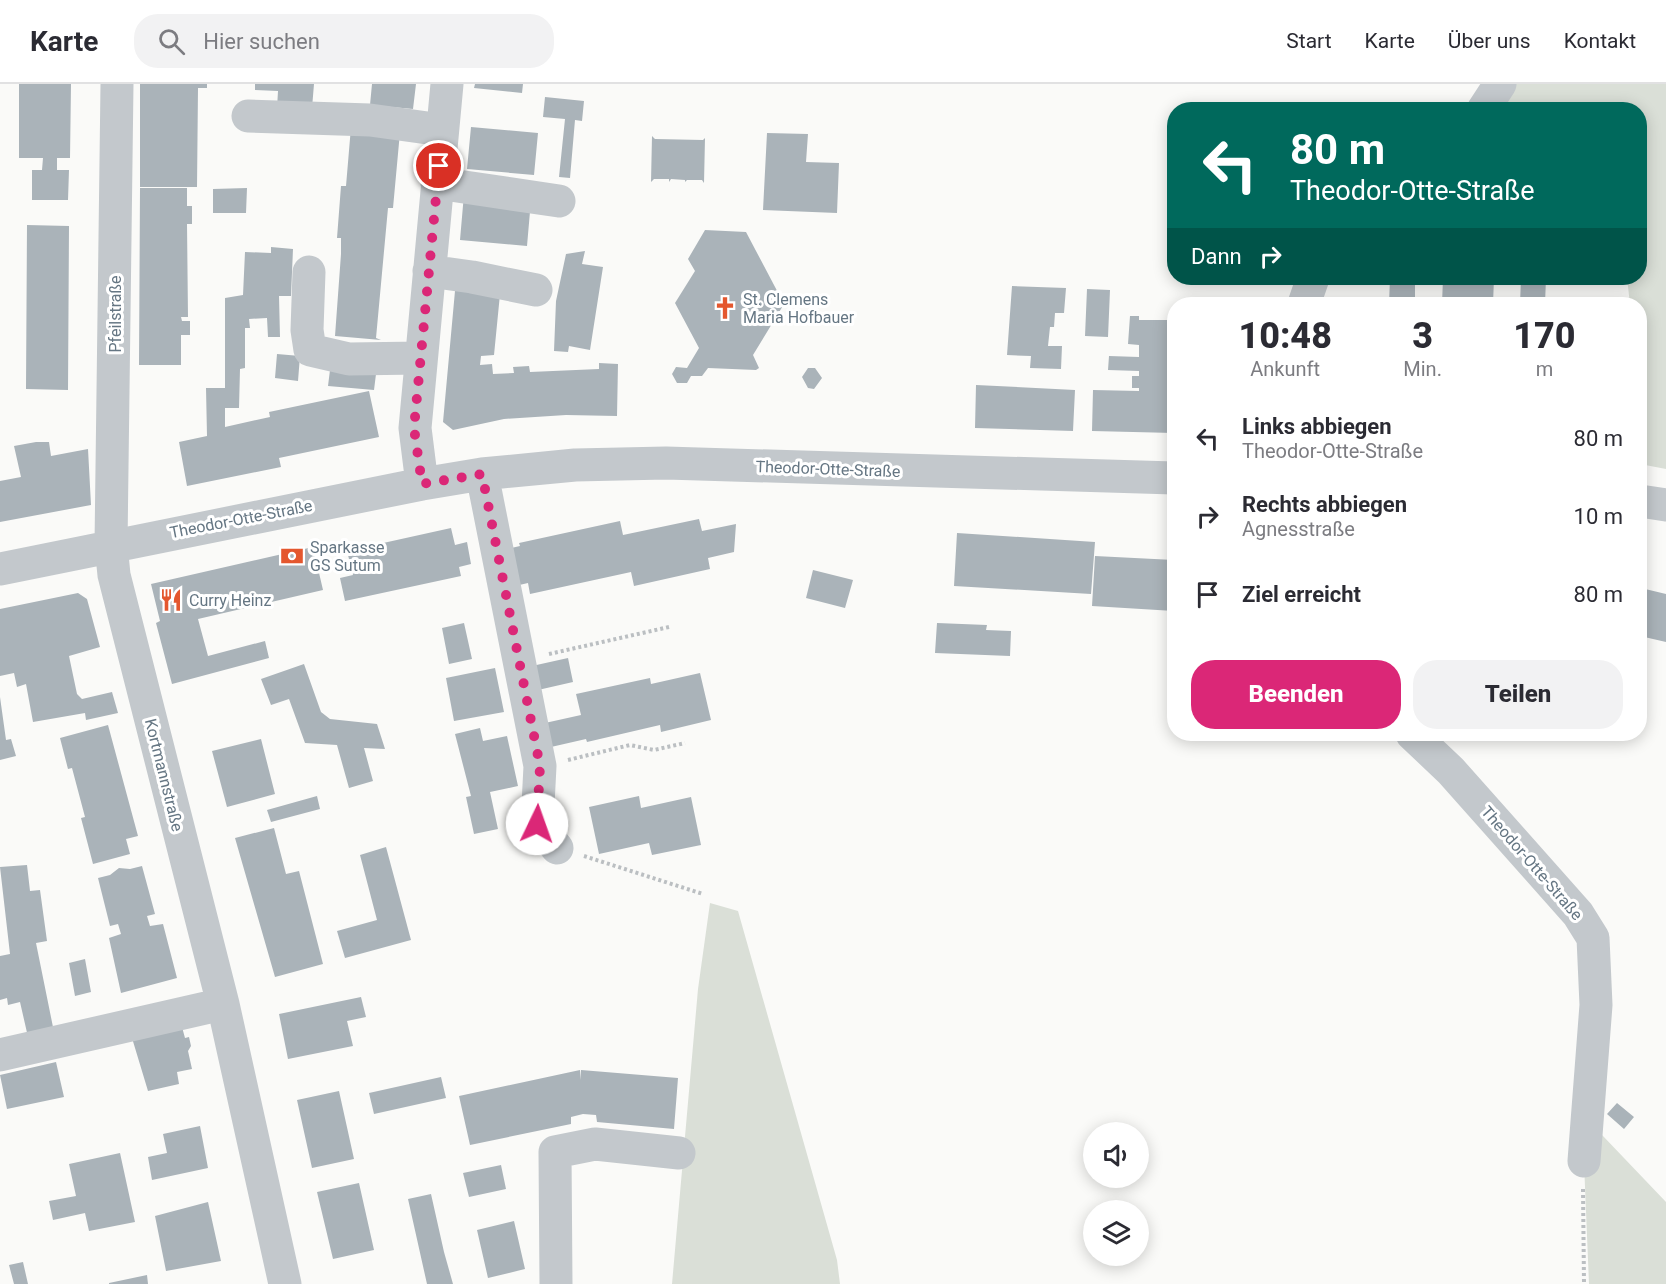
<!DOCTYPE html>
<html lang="de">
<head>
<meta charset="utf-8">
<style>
	:root { --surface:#fff; --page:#f2f2f3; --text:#2b2b33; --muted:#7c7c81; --line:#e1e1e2; --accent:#db2777 }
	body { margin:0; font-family:Roboto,sans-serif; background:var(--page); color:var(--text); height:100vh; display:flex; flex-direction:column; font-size:22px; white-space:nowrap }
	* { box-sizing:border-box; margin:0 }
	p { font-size:20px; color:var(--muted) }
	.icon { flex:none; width:33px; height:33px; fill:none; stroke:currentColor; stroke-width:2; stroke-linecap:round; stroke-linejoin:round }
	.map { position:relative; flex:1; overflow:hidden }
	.side { position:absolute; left:1167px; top:213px; width:480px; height:444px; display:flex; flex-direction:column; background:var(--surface); border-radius:24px; box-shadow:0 3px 15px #0003 }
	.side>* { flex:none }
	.top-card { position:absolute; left:1167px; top:18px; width:480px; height:183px; border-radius:24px; box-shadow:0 3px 15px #0003; background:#00695c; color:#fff; overflow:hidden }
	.controls { position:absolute; left:1083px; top:1038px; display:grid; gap:12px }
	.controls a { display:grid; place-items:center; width:66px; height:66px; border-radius:50%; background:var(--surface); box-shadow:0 3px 15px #0003; font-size:30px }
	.pin { position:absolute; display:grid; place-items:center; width:51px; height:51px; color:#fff; margin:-26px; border:3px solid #fff; border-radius:50%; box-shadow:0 2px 6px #0007 }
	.me { position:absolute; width:66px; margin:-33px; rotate:3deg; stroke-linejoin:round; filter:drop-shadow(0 0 4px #0008) }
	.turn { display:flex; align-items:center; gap:21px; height:126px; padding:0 24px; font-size:27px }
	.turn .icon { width:78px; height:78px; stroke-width:2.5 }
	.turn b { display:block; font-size:42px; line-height:51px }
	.then { display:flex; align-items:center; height:57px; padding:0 24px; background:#0003; gap:12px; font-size:22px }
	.eta { display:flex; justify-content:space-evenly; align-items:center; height:102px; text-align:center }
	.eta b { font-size:36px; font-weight:800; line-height:42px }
	.cta { display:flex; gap:12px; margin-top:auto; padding:12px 24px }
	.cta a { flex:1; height:69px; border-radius:24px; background:var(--accent); color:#fff; font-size:24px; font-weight:800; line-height:69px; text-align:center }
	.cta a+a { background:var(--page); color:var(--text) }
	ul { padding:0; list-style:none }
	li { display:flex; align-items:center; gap:18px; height:78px; padding:0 24px }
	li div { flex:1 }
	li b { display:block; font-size:22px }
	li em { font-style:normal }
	header { display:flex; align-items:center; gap:36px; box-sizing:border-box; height:84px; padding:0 30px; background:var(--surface); border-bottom:2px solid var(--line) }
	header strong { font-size:28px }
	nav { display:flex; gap:33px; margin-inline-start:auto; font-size:21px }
	.search { width:420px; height:54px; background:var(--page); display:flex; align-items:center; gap:15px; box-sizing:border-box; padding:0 21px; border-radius:24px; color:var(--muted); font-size:22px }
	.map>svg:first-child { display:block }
	.green { fill:#dadfd7 }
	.building { fill:#aab3b9 }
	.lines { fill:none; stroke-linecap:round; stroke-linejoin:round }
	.path { stroke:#bbbfc2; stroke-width:4; stroke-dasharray:3 3; stroke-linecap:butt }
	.minor { stroke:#c3c8cc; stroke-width:33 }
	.route { stroke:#db2777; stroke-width:10; stroke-dasharray:0 18 }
	.labels { text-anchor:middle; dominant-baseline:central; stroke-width:6; stroke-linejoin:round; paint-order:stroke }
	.poi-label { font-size:16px; fill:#657683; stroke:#fff; text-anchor:start }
	.street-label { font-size:16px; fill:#657683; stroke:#fff }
</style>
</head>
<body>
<header>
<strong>Karte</strong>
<div class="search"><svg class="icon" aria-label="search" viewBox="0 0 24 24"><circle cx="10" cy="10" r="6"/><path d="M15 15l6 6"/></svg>Hier suchen</div>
<nav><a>Start</a><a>Karte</a><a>Über uns</a><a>Kontakt</a></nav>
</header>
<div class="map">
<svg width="1666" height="1200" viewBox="0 0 1666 1200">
	<rect width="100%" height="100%" fill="#fafaf8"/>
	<path class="green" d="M1509,0H1666V385L1640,380V220H1630L1627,194H1640V26H1494Z
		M710,819L738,827L837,1176L840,1200H672L698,905Z
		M1582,1030L1666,1118V1200H1589Z"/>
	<path class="building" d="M19,0H71L70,74H57V86H69L68,116H32V86H42L43,74H19Z
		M140,0H207V4H198L197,103H140Z
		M255,0H314L312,24H277L278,7L255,6Z
		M372,0H416L413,25L370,21Z
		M475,0H523L522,9L474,4Z
		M545,13L584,17L582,37L575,36L570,94L559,93L565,35L543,33Z
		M351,43L400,48L393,124H388L376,254L381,256L335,252L341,170V154H337L341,102H346Z
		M471,43L538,49L534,91L467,85Z
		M767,49L808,50L806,78L839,79L837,129L763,126Z
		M652,52L655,55L703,56L705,54L704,99L702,96H687L685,98V96L671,95L669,98V95H654L651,98Z
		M140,104H187V122H192V140H187L188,233H181L182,237H190V251H181V281H139Z
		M247,104L246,129H213V105Z
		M464,110L531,116L527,162L460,156Z
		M27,141L69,142L68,306L26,305Z
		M705,146L746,148L784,220L753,271L759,284L756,286L708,284L702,292H691L687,299H677L672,290L676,283L687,284L699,264L675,219L695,187L688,175Z
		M271,163L293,165L291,212H279L280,253H268L267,234L249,235L250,244H245V284L240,285L239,324H225V343L270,333L269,328L369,307L379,353L279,374L281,383L187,402L179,358L207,352L206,304H225V214L243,211L245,168L271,169Z
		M585,167L582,180L603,183L590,266L569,262L568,268L554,267L556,217L566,170Z
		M1390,194H1415V220H1389Z
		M1443,194H1494L1493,220H1442Z
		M1521,194H1546L1545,220H1520Z
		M456,196L501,200L494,271L481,272L480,281L492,280L493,290L514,289L513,283L529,282L530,288L599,285V279L618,280L617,332L566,331L504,335L453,346L443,338Z
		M1012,202L1066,204L1064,229H1055L1054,243H1050L1048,262H1062L1061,285L1030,284L1031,272L1007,271Z
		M1087,205L1110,206L1108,253L1085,252Z
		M1130,232H1139V236H1167L1168,300L1174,301V349L1092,347L1093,306L1139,307V304H1132V292H1139V287L1108,286L1109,272L1139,273V261L1128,260Z
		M277,270L300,272L298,297L275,294Z
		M331,278L377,282L374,306L328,302Z
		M808,284H815L822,294L814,305L808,304L802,293Z
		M976,301L1075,306L1073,347L975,344Z
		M36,358H49L51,372L88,365L91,421L0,438V397L21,393L14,362Z
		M699,435L702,447L736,440L734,468L708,474L710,485L634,502L631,488L530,510L528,499L515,502L507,465L520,462L519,459L620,437L623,451Z
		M451,444L455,461L467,458L471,480L459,483L461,492L345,517L340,494L353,491L347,467Z
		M957,449L1095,458L1091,510L954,502Z
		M313,463L323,506L198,535L208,572L265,557L269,574L172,600L156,539L160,537L151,500Z
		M1095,472L1174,476V527L1092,522Z
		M813,486L853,496L845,524L806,514Z
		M1641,504L1666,510V558L1640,552Z
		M78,509L87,515L100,563L69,572L77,610L82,615L112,608L118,629L86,636L85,629L33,638L26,600L17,603L14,589L0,592V525Z
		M464,539L472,575L449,580L442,544Z
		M937,539L987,541L986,546L1011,547L1010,572L935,569Z
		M568,574L573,598L538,606L532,582Z
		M304,580L321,628L330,635L377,640L385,665L364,664L373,697L349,704L337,661L305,659L289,615L271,621L261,595Z
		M495,584L504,628L454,637L446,594Z
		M700,589L711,636L661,648L660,641L587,658L586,655L551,663L545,639L581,631L576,610L650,594L651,600Z
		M0,613L6,656L11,655L16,672L0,676Z
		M108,641L138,752L126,755L130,770L93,780L81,734L85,733L72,684L68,685L60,654Z
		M480,644L483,657L507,652L518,702L490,708L498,745L474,750L466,713L471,712L455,650Z
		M261,655L275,710L227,723L212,667Z
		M317,712L320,725L271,738L267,726Z
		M639,712L641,724L691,713L701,761L652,771L649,759L599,770L589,723Z
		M274,744L286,790L299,787L323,880L275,893L235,754Z
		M386,763L411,856L345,874L337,847L377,836L360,771Z
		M27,781L30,807L40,806L47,857L36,859L54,948L28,953L20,918L8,921L7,914L0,916V872L10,870L0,783Z
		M142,782L155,830L147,832L150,842L163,840L177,894L121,909L109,854L121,850L118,840L110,842L98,794L110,791L119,784L130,785Z
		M85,875L91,908L75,912L69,879Z
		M361,913L366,933L347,937L353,962L288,975L279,930Z
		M182,943L185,954L189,953L191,962L188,967L192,985L177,988L179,1000L148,1007L132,954Z
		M56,978L64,1013L7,1025L0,991Z
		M580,986L581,996V986L678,994L674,1045L597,1038L596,1031L583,1030L571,1033V1040L470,1061L459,1012Z
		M441,993L446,1014L374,1030L369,1009Z
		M339,1007L354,1075L312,1084L297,1016Z
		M1617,1019L1634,1033L1624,1045L1607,1030Z
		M200,1042L208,1084L152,1096L148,1073L167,1069L163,1050Z
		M120,1069L135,1138L89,1147L85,1129L53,1136L49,1117L76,1112L69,1080Z
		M501,1081L506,1105L469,1113L463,1089Z
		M359,1099L374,1166L333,1175L317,1108Z
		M431,1110L444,1168L453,1200H427L408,1115Z
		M208,1118L221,1177L166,1187L155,1132Z
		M514,1137L525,1185L488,1194L477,1146Z
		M23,1178L28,1200H14L9,1181Z
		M147,1191L148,1200H109V1199Z"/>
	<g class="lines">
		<path class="path" d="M549,570L669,543
			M568,676L630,661L654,666L685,659
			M584,772L703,810
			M1583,1105L1584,1200"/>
		<path class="minor" d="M117,0L111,461L114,491L223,920L285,1200
			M1483,26L1500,0
			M248,32L370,36L442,46
			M437,99L559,117
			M429,187L472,193L536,206
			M309,188L307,246L310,266L349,275L421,274
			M1304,220L1313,194
			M482,390L540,682L537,740L557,764
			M422,400L415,344L447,0
			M1640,417L1666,421
			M0,485L422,400L482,390L575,381L666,379L1174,394
			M1412,650L1451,687L1578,830L1593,854L1596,921L1584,1077
			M0,971L223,920
			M556,1200L555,1068L595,1060L679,1069"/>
	</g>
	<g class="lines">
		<path class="route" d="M439,82L414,344L422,400L482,390L540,682L537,740"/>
	</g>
	<defs>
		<g id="church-bare" transform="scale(1.8)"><path d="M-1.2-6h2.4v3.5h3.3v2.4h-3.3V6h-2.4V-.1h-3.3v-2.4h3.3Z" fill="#e4572e" stroke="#fff" stroke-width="2.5" paint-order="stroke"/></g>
		<g id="bank-bare" transform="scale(1.8)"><path d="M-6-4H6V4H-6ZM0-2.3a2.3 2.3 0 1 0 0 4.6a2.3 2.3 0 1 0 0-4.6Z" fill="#e4572e" stroke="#fff" stroke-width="2.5" paint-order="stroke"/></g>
		<g id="restaurant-bare" transform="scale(1.8)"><path d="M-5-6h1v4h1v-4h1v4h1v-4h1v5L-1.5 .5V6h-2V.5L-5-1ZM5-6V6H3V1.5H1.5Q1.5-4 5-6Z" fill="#e4572e" stroke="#fff" stroke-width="2.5" paint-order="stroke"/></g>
	</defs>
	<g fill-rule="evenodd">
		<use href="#church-bare" x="725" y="224"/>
		<use href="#bank-bare" x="292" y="472"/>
		<use href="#restaurant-bare" x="171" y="516"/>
	</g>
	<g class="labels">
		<g class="poi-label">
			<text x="743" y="215">St. Clemens<tspan x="743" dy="18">Maria Hofbauer</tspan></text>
			<text x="310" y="463">Sparkasse<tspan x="310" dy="18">GS Sutum</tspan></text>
			<text x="189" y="516">Curry Heinz</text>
		</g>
		<g class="street-label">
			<text transform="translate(115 230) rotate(-90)">Pfeilstraße</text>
			<text transform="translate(828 385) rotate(2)">Theodor-Otte-Straße</text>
			<text transform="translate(241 435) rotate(-11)">Theodor-Otte-Straße</text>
			<text transform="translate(164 691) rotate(76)">Kortmannstraße</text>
			<text transform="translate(1532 779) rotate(49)">Theodor-Otte-Straße</text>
		</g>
	</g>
</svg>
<div class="controls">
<a><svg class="icon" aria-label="sound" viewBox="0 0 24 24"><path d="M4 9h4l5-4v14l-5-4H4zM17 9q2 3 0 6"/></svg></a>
<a><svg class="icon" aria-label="layers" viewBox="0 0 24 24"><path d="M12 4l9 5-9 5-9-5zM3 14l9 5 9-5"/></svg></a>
</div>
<div class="pin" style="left:439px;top:82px;background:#d93025"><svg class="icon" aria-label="arrive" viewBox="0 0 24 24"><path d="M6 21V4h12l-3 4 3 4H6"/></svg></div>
<svg class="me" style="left:537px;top:740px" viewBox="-20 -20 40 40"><circle r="19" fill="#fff"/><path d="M0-13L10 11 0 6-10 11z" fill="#db2777"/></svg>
<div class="top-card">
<div class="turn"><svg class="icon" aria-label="left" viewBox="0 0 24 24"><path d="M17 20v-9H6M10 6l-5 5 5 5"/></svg><div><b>80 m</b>Theodor-Otte-Straße</div></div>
<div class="then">Dann<svg class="icon" aria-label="right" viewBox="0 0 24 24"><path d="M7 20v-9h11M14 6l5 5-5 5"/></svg></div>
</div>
<section class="side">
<div class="eta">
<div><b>10:48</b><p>Ankunft</p></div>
<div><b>3</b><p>Min.</p></div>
<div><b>170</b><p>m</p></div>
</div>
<ul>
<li><svg class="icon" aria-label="left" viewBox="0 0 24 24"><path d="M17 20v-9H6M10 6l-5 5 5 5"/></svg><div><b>Links abbiegen</b><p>Theodor-Otte-Straße</p></div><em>80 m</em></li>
<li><svg class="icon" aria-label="right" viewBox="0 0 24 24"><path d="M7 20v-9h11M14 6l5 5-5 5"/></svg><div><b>Rechts abbiegen</b><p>Agnesstraße</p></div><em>10 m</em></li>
<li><svg class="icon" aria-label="arrive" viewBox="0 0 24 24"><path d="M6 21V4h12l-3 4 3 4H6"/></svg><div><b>Ziel erreicht</b></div><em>80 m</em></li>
</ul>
<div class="cta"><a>Beenden</a><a>Teilen</a></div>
</section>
</div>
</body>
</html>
